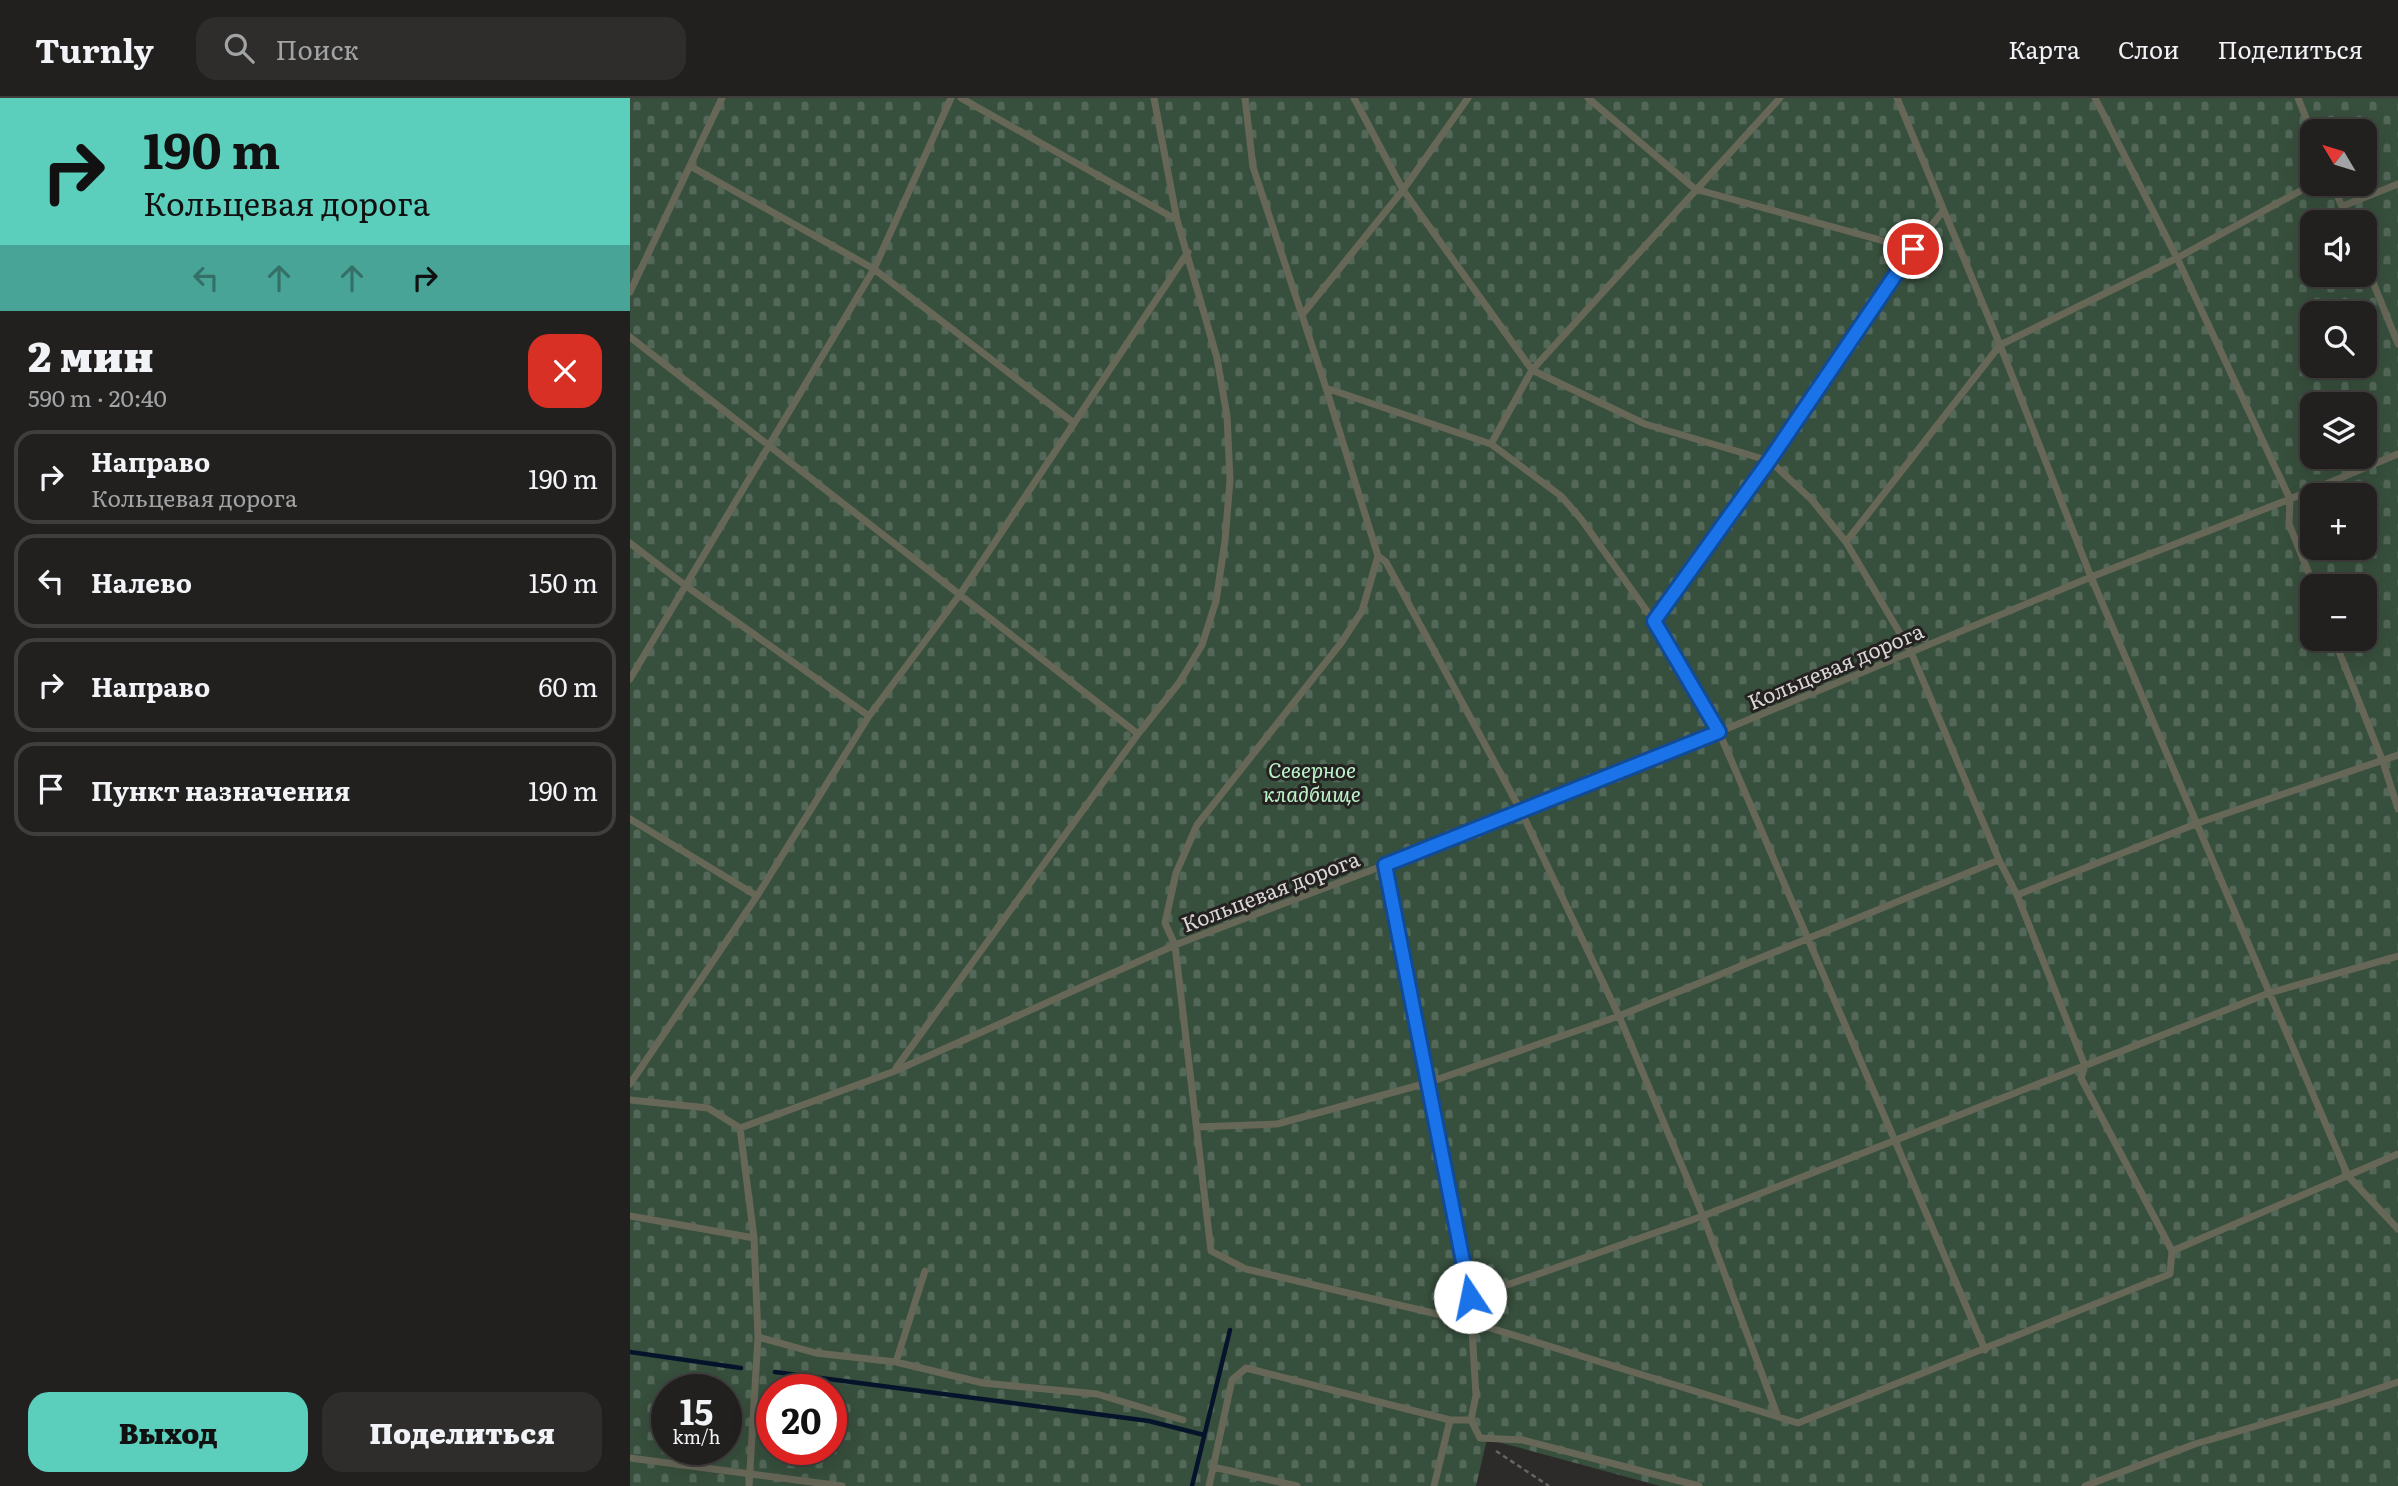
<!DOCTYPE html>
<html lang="ru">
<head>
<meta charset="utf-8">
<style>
	:root { --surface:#22201f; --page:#2e2d2c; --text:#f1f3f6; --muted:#a2a3a4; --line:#3f3e3d; --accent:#5bcebc }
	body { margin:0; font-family:Literata,serif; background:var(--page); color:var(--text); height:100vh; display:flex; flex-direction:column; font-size:26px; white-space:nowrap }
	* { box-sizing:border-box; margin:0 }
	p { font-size:23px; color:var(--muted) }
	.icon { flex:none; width:38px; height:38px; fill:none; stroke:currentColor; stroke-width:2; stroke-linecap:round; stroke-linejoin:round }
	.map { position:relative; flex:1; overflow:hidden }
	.sheet { display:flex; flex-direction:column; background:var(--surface); width:630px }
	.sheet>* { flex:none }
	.hud { background:#5bcebc; color:#111; overflow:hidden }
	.needle { width:46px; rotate:308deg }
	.fabs { position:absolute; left:1670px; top:21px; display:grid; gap:14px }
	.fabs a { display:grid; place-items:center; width:77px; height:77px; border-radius:14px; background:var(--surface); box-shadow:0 7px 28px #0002,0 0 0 2px var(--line); font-size:35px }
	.speed { position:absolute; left:21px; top:1276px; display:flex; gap:14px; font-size:35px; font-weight:700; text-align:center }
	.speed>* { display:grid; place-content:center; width:91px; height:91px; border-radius:50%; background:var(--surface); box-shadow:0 7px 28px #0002,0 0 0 2px var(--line); line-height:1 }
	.speed small { font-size:18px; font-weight:400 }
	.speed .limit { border:10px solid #d22; background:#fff; color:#111 }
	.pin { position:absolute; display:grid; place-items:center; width:60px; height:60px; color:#fff; margin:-30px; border:4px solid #fff; border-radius:50%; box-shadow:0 2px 7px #0007 }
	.me { position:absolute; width:77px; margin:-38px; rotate:349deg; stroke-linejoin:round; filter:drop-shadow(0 0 5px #0008) }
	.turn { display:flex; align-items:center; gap:24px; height:147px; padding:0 28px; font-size:32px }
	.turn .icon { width:91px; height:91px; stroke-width:2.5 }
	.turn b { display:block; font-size:49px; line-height:60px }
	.lanes { display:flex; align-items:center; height:66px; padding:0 28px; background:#0003; justify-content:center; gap:35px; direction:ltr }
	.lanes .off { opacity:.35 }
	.round { display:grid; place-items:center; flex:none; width:74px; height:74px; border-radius:21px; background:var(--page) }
	.head { display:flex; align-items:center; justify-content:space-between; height:119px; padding:0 28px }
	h1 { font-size:42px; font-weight:800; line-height:52px }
	.cta { display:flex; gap:14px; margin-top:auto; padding:14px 28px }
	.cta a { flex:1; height:80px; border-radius:21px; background:var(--accent); color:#111; font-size:28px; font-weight:800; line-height:80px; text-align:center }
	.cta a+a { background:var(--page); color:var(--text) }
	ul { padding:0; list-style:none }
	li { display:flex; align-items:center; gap:21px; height:94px; margin:0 14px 10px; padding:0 14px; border:4px solid var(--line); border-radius:21px }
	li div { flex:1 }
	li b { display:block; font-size:26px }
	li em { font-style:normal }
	header { display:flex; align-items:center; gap:42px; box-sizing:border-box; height:98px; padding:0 35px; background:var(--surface); border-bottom:2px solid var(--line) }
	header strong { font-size:33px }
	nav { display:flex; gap:38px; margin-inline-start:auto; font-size:24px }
	.search { width:490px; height:63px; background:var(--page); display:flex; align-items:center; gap:18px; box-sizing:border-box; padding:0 24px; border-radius:21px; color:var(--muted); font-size:26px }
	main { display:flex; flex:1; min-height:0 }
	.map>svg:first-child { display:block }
	.cemetery { fill:url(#cemetery-stones); fill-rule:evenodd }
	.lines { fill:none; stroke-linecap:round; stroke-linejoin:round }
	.stream { stroke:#06142b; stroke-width:4.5 }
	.path { stroke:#656462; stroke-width:2.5; stroke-dasharray:5 3.5; stroke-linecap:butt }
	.service { stroke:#676758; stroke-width:7 }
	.route-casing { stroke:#114b97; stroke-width:18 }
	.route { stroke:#1a73e8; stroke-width:12 }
	.labels { text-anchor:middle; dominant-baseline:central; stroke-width:6; stroke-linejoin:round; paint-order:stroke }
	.street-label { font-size:21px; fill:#d8d7d5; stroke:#242120 }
	.park-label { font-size:21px; font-style:italic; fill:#bcf4ca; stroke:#242120 }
</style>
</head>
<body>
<header>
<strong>Turnly</strong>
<div class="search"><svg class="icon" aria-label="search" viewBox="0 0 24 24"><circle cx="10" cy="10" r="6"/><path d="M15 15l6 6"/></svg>Поиск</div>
<nav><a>Карта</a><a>Слои</a><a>Поделиться</a></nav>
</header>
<main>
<section class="sheet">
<div class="hud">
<div class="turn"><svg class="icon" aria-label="right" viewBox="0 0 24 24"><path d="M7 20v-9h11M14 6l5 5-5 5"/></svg><div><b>190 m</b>Кольцевая дорога</div></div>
<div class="lanes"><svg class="icon off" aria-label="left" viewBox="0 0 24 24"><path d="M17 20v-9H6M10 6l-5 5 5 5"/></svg><svg class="icon off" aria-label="ahead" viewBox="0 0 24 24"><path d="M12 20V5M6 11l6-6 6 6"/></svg><svg class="icon off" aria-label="ahead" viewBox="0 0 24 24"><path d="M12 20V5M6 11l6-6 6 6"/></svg><svg class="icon" aria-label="right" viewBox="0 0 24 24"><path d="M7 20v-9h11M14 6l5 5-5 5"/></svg></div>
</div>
<div class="head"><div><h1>2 мин</h1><p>590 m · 20:40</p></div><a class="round" style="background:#d93025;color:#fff"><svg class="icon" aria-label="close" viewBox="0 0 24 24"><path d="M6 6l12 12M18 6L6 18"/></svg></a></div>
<ul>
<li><svg class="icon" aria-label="right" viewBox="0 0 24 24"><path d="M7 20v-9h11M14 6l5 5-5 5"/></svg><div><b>Направо</b><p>Кольцевая дорога</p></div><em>190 m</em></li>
<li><svg class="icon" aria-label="left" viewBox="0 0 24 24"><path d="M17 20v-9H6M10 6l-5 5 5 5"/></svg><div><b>Налево</b></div><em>150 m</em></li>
<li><svg class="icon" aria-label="right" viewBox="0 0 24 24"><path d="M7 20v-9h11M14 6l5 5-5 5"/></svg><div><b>Направо</b></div><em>60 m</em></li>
<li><svg class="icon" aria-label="arrive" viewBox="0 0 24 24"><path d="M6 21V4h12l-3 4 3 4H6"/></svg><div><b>Пункт назначения</b></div><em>190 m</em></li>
</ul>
<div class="cta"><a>Выход</a><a>Поделиться</a></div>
</section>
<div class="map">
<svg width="1768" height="1388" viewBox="0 0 1768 1388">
	<defs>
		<pattern id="cemetery-stones" width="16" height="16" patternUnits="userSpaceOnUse" patternTransform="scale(1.75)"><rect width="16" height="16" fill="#374f3d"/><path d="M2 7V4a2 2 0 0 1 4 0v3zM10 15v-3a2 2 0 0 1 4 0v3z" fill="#536858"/></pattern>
	</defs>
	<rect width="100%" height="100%" fill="#2d2b29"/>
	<path class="cemetery" d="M0,0H1768V1388H1030L857,1341L846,1388H0ZM1682,33H1734V86H1682ZM1682,124H1734V177H1682ZM1682,215H1734V268H1682ZM1682,306H1734V359H1682ZM1682,397H1734V450H1682ZM1682,488H1734V541H1682ZM37,1292H96V1351H37ZM142,1292H201V1351H142Z"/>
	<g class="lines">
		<path class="stream" d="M0,1254L111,1270
			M145,1274L519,1323L574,1337
			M562,1388L600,1232"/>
		<path class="path" d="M866,1353L919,1388"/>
		<path class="service" d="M331,0L547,122
			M615,0L623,69L696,290L748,458L732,513L711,545L567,727L546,775L535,825L545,847L581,1153L616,1171L841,1224L1168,1325L1540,1176L1542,1153L1768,1056
			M724,0L773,92L902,272L1015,326L1140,363L1182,402L1216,444L1281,554L1369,762L1387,797L1455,968L1451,980L1542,1153
			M958,0L1065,91L1283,151
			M1267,0L1370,247L1461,479L1718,1078L1768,1131
			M1465,0L1547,160L1660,401L1659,426L1684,488
			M1668,0L1682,35
			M60,68L244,171L444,325
			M1702,86L1719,124
			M1713,108L1768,86
			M1734,162L1768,246
			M0,194L92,0
			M672,217L773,92L838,0
			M0,239L508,636
			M696,290L861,346L931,398L951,421L1024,523L1089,634L1355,1252
			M861,346L902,272L1150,0
			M1216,444L1370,247L1547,160L1683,86
			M0,445L56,488L239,618
			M748,458L756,464L891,713L989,918L1073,1118L1148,1319
			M1024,523L1140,363L1283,151L1313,113
			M1704,541L1753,664L1768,711
			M0,581L244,171L321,0
			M0,721L127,798
			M1387,797L1568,725L1768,657
			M266,970L508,636L549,585L572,547L586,503L595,443L600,382L597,318L587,260L547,122L524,0
			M0,986L127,798L239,618L331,495L558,154
			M0,1002L78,1010L110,1030
			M567,1029L647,1026L797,985L989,918L1369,762
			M110,1030L265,973L545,847L755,767L1089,634L1461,479L1660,401L1768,356
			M110,1030L124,1140L128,1239L119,1388
			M0,1118L124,1140
			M840,1200L1073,1118L1639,895L1768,858
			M128,1239L186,1255L266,1264L353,1285L467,1296L553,1322
			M266,1264L295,1173
			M841,1322L850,1340L893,1342L1069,1388
			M0,1360L212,1388
			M583,1369L667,1388
			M579,1388L602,1282L616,1270L820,1322H841L846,1297L840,1200L755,767
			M804,1388L820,1322
			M1455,1388L1565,1346L1711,1303L1768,1284"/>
	</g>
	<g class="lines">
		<g class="route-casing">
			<path id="route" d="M840,1199L755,767L1089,634L1024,523L1139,363L1283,151"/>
		</g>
		<use href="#route" class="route"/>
	</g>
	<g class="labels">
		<g class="street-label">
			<text transform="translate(1205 567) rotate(-23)">Кольцевая дорога</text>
			<text transform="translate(640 792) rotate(-21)">Кольцевая дорога</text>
		</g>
		<g class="park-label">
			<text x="682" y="670">Северное<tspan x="682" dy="24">кладбище</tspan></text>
		</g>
	</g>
</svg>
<div class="fabs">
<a><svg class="needle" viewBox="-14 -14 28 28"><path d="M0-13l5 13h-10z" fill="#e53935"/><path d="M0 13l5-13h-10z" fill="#a2a3a4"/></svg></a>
<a><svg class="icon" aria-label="sound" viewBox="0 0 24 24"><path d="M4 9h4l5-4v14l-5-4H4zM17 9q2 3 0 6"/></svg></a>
<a><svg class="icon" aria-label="search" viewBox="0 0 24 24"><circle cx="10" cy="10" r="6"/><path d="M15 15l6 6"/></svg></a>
<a><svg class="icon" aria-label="layers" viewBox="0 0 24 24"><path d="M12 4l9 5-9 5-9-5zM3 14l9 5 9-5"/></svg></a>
<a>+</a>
<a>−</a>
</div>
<div class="speed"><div>15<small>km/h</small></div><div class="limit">20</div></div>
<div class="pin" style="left:1283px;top:151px;background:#d93025"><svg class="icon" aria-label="arrive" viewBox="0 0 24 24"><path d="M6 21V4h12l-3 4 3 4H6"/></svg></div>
<svg class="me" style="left:840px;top:1199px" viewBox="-20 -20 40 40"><circle r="19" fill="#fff"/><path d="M0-13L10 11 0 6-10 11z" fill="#1a73e8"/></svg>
</div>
</main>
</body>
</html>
